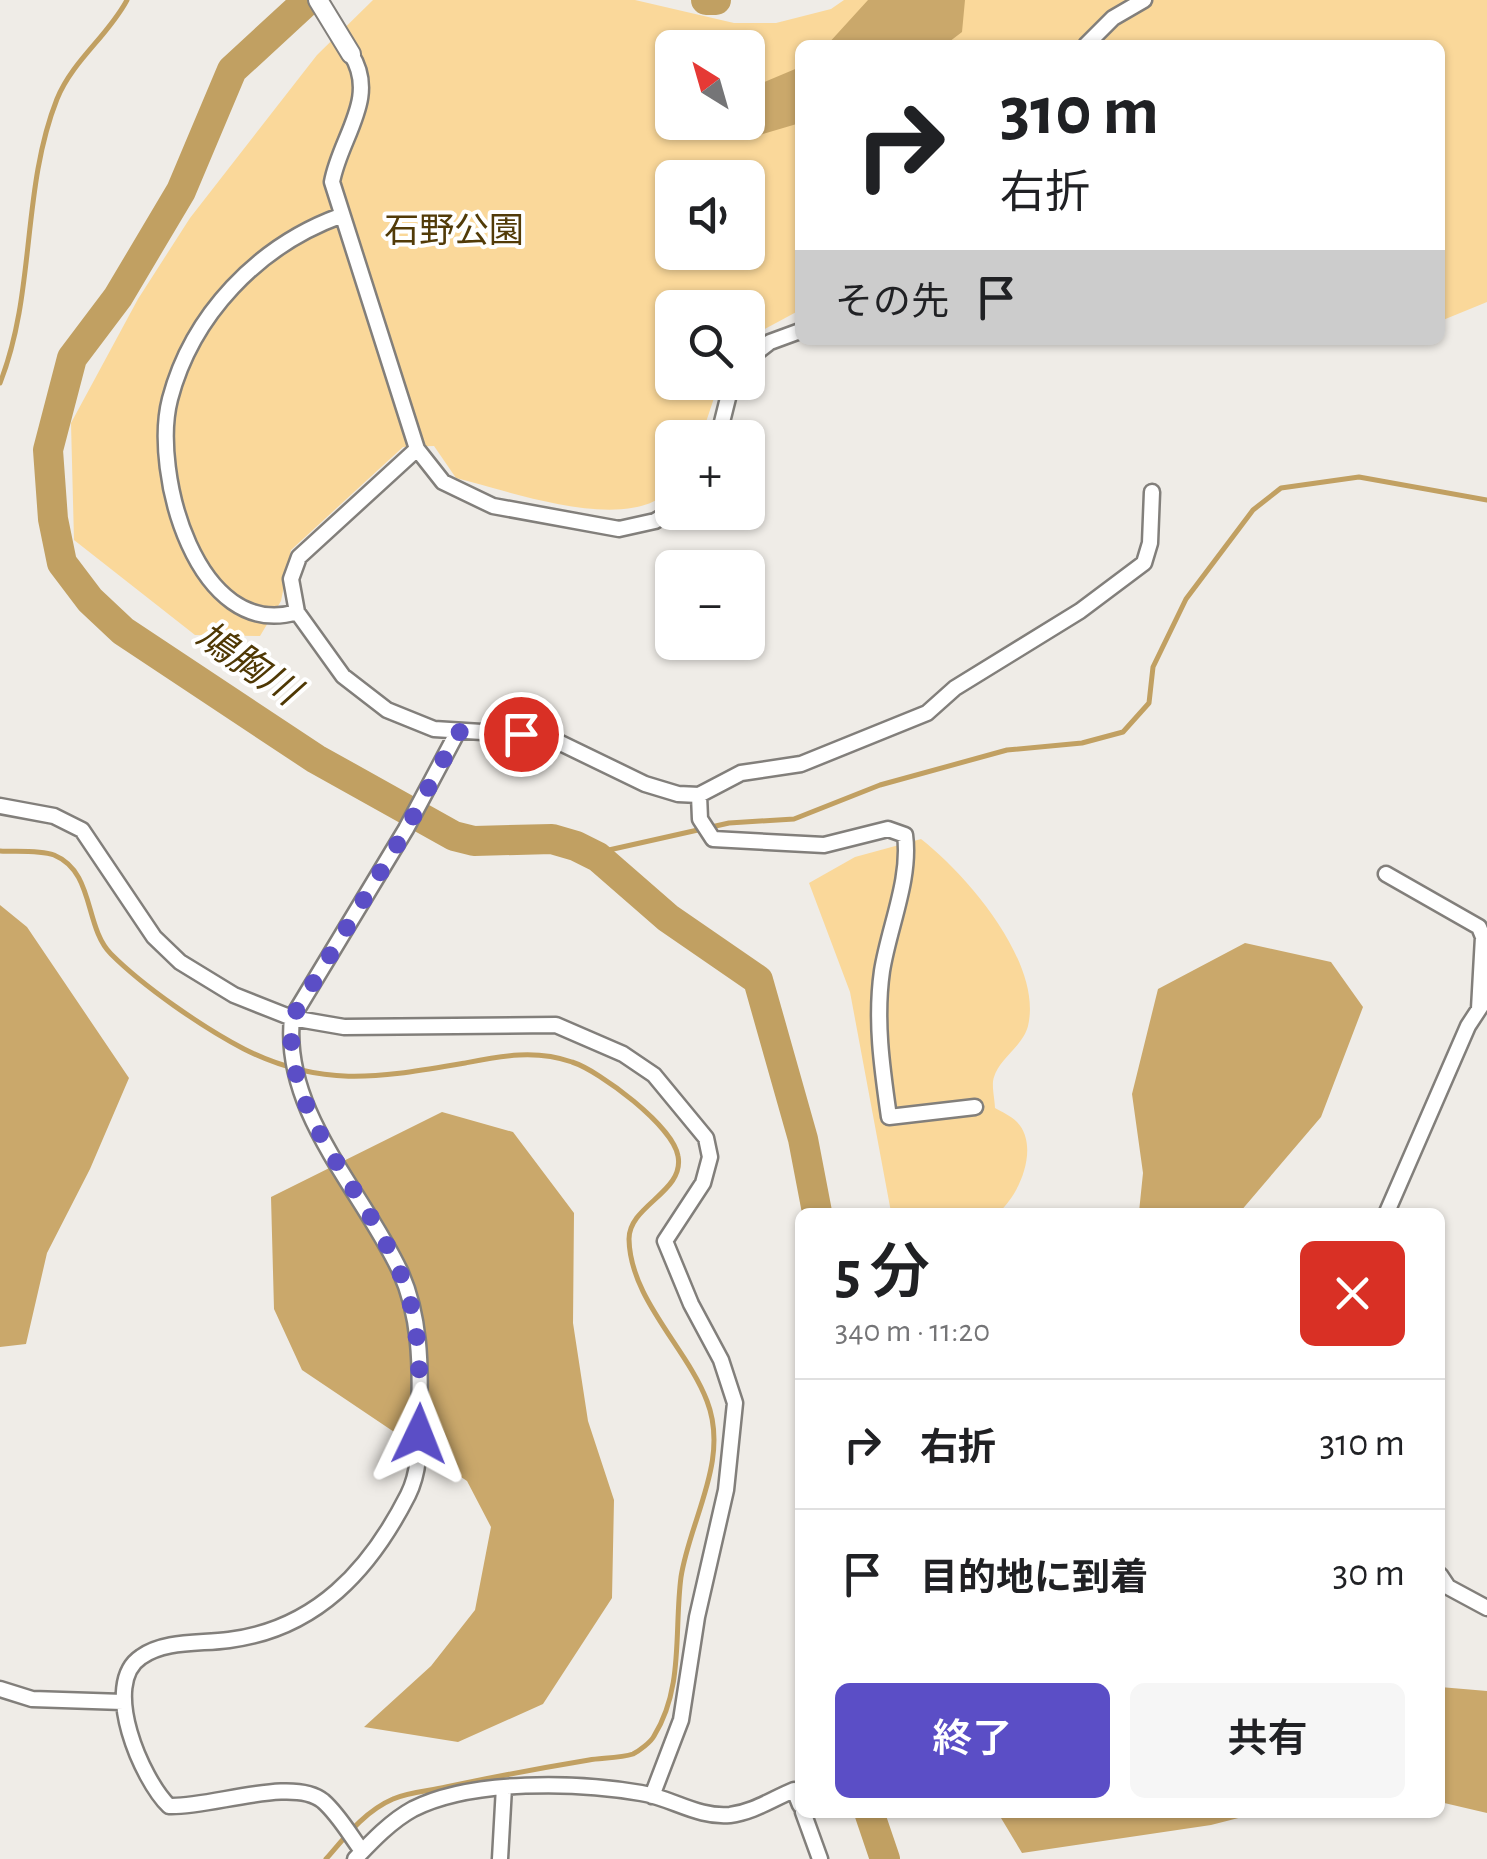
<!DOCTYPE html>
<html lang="ja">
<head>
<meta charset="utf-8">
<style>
	:root { --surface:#fff; --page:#f6f6f6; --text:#202124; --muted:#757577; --line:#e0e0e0; --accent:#5b4ec6 }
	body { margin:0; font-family:"Alegreya Sans","Noto Sans JP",sans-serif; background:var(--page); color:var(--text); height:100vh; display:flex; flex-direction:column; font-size:38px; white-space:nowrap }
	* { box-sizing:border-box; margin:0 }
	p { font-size:32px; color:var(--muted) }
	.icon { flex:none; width:55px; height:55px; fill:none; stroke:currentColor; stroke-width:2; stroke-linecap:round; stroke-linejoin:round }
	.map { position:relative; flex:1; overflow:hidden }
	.drawer { position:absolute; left:795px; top:1208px; width:650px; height:610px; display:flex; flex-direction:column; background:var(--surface); border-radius:15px; box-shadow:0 2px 8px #0004 }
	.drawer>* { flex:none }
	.banner { position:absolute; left:795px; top:40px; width:650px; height:305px; border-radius:15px; box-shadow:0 2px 8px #0004; background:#fff; color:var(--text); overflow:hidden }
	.needle { width:65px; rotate:323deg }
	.controls { position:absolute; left:655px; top:30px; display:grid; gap:20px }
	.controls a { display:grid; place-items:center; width:110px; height:110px; border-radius:15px; background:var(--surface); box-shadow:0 2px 8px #0004; font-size:50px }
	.pin { position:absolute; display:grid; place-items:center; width:85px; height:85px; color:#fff; margin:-42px; border:5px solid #fff; border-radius:50%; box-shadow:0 2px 10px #0007 }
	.me { position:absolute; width:110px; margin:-55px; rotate:2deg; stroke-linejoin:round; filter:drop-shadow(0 0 8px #0008) }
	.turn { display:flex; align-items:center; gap:35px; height:210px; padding:0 40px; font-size:45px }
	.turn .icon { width:130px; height:130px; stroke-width:2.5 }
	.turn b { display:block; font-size:70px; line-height:85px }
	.then { display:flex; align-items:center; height:95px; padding:0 40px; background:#0003; gap:20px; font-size:38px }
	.round { display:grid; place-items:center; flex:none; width:105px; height:105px; border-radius:15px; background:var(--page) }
	.headline { display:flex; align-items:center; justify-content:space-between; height:170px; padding:0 40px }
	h1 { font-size:60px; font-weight:600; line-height:75px }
	.primary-button { display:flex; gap:20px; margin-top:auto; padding:20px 40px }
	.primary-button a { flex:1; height:115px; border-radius:15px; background:var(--accent); color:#fff; font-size:40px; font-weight:600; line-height:115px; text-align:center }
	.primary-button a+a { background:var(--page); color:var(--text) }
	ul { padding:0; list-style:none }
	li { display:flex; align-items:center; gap:30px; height:130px; padding:0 40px; border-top:2px solid var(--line) }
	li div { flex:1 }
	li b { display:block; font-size:38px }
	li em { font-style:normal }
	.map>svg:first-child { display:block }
	.green { fill:#fad89a; fill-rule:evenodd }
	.forest { fill:#caa86b }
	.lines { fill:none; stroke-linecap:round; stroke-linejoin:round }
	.stream { stroke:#c1a062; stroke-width:5 }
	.river { stroke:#c1a062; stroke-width:30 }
	.minor-casing { stroke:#827f7b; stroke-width:19 }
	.tertiary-casing { stroke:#827f7b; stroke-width:22 }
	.minor { stroke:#fff; stroke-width:14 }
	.tertiary { stroke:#fff; stroke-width:18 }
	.route { stroke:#5b4ec6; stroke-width:18; stroke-dasharray:0 32.4 }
	.labels { text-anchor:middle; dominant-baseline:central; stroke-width:8; stroke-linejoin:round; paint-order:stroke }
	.park-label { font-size:35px; fill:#523b08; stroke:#fff }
	.water-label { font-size:38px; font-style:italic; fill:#4f3804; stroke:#fff }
</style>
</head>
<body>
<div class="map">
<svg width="1487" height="1859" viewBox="0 0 1487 1859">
	<rect width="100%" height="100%" fill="#efece7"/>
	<path class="green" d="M373,0H635L734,23H776L831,9L844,0H1487V302L1443,320L1440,45H800V310L748,338V308H672V382L719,383L701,437L672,438V488C630,536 510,491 456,478L434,446L403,447L291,550L281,601L260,636L195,635L74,540L71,423L138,299L190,218L317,55ZM672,48H748V122H672ZM672,178H748V252H672Z
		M921,839C967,875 1043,963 1028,1026C1023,1046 999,1059 994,1077C991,1085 995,1100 995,1108C1002,1112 1011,1116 1017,1122C1040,1146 1020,1194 999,1212H891L850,992L809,883L855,857Z"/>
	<path class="forest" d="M868,0H965L962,32L945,45H827Z
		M800,67V123L746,139L723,123L748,122V89Z
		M0,905L27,927L129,1078L90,1169L47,1253L26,1344L0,1347Z
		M1245,943L1331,962L1363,1007L1321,1117L1240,1212H1139L1143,1173L1132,1094L1158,989Z
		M442,1112L513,1132L574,1213L573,1323L588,1421L614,1500L612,1598L543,1704L458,1742L364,1727L431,1666L475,1610L491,1527L467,1481L302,1370L274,1309L271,1197Z
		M1440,1687L1487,1691V1813L1440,1802Z
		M998,1813H1258L1211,1825L1022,1853Z"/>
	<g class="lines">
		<path class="stream" d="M0,383C36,292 21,190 57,99C73,60 108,36 127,0
			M0,851C16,852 39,850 54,855C95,872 84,927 111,954C144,987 202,1027 244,1049C323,1089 381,1077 465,1063C501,1056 535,1049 572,1062C600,1071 673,1126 678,1156C685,1192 629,1205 629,1239C630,1299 687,1348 707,1401C730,1460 690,1519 681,1577C674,1630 684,1688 654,1736C651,1742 639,1751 633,1754C621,1758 602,1758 589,1760C541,1768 493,1777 446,1787C429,1791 408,1792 393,1799C365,1811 345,1837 326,1859
			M591,854L729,823L794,819L880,785L1007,750L1082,743L1123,732L1149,703L1153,667L1186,599L1253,510L1281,488L1359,477L1487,500"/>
		<path class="river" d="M308,0L232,70L181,191L118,297L72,358L48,450L53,519L62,563L90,600L123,631L316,759L454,836L474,841L552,839L576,846L598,857L668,918L758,980L803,1139L817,1212
			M706,0H716
			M869,1812L885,1859"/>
		<g class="minor-casing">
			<path id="minor" d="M1086,45L1113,18L1144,0
				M351,54C379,98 340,137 332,182L417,449L443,482L493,506L619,529L655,521L672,511
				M748,359L770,342L800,331
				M718,438L732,382
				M417,449L299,557L291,579L297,612L343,676L387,710L434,729L546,736L645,784L678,794L699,795L741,773L801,764L927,713L955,688L1080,611L1144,563L1150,543L1152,492
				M297,612C197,642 151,472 170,399C192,315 258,246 340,216
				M699,795L700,819L713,839L824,845L888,829L905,835C911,879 889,927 882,971C875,1020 882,1068 889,1117L975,1107
				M0,806L54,816L82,830L154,937L180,962L234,995L292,1018L344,1027L556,1025L623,1054L654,1075L706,1138L710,1157L703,1183L665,1241L691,1304L721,1360L735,1403L726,1490L697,1617L681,1720L652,1796
				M1386,874L1479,927L1483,937L1479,1009
				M1387,1212L1468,1026L1487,997
				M1440,1575L1448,1587L1487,1608
				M0,1689L32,1699L123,1702
				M803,1812L820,1859
				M362,1851C350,1835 339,1815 323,1801C293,1776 210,1808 169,1806C142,1780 100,1684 141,1657C165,1640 200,1644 229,1640C316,1629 370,1570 408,1495C421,1469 419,1440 419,1413C421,1365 420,1315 400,1271C362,1190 282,1112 292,1018L406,829L458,731
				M355,1859C372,1841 391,1821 413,1809C472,1779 578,1782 641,1793C672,1798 698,1818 730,1815C754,1812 772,1799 794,1790L800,1805
				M500,1859L504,1787"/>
		</g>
		<g class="tertiary-casing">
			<path id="tertiary" d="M318,0L351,54"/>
		</g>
		<use href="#minor" class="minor"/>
		<use href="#tertiary" class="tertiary"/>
	</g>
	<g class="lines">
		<path class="route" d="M419,1434C420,1380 422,1326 401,1275C366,1189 282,1116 292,1018L406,830L458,732L521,734"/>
	</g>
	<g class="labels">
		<g class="park-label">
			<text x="454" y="231">石野公園</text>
		</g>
		<g class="water-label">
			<text transform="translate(247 665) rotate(34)">鳩胸川</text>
		</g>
	</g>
</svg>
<div class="controls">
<a><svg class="needle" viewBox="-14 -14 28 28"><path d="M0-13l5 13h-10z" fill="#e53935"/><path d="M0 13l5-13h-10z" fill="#757577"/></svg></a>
<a><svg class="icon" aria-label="sound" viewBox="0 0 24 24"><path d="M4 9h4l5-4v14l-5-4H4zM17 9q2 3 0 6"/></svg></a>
<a><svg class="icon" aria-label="search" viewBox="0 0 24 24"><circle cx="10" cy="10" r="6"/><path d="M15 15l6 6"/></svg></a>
<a>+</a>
<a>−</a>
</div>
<div class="pin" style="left:521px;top:734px;background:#d93025"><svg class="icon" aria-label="arrive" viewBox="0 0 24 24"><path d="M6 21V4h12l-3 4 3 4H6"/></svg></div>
<svg class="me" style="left:419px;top:1434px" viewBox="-20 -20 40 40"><path d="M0-17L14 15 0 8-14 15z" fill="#5b4ec6" stroke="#fff" stroke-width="4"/></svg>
<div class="banner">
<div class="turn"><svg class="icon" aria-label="right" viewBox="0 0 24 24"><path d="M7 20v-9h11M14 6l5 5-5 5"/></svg><div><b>310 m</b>右折</div></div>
<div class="then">その先<svg class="icon" aria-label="arrive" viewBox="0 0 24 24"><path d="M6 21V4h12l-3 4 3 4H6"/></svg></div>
</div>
<section class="drawer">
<div class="headline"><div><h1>5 分</h1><p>340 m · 11:20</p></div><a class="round" style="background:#d93025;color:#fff"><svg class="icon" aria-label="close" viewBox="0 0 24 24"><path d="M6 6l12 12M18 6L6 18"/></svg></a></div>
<ul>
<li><svg class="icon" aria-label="right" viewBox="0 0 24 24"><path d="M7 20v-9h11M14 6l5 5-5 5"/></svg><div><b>右折</b></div><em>310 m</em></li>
<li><svg class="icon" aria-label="arrive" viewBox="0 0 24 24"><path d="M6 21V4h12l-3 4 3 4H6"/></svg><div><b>目的地に到着</b></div><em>30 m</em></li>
</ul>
<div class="primary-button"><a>終了</a><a>共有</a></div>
</section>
</div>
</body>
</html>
